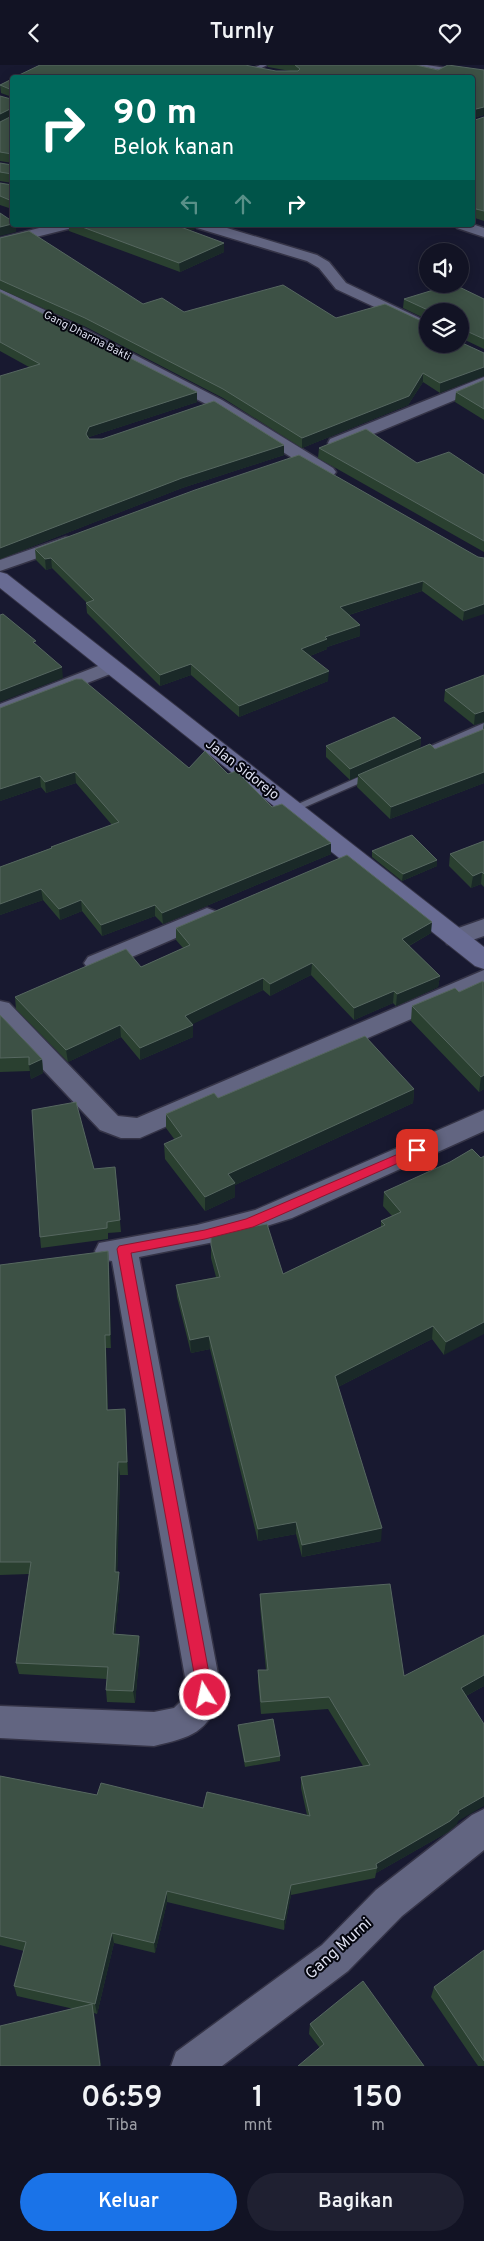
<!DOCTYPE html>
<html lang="id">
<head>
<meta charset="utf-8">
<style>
	:root { --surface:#121324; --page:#1f2031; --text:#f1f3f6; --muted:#9c9ea6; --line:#313241; --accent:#1a73e8 }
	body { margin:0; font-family:Overpass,sans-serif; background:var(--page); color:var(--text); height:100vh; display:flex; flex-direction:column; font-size:19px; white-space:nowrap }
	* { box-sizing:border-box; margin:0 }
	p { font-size:16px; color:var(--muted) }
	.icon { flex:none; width:28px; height:28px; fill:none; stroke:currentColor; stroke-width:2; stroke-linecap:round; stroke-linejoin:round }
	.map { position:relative; height:2001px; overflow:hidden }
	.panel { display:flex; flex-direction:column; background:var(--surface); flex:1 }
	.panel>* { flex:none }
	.hud { position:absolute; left:10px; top:10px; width:465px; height:152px; border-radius:5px; box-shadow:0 2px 12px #0003,0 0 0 1px var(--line); background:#00695c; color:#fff; overflow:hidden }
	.fabs { position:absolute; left:419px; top:178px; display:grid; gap:10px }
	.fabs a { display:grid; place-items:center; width:50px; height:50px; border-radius:50%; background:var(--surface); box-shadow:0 2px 12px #0003,0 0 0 1px var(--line); font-size:25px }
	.pin { position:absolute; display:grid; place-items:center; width:42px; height:42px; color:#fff; margin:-21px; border-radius:10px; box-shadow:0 2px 8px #0006 }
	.me { position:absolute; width:55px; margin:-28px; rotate:350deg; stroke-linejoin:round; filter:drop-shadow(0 0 4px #0008) }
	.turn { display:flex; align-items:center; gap:18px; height:105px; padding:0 20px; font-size:22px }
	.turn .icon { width:65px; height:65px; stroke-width:2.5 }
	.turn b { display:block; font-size:35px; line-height:42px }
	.lanes { display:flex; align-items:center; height:48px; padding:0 20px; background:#0003; justify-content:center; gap:25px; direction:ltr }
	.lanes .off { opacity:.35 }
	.eta { display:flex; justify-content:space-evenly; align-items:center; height:85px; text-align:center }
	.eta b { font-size:30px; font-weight:600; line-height:35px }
	.primary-button { display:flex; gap:10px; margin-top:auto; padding:10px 20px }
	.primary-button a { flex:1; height:58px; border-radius:30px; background:var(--accent); color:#fff; font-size:20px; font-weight:600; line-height:58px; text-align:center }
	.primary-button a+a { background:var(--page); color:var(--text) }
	header { display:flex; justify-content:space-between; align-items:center; height:65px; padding:0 20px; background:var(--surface); font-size:22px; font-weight:600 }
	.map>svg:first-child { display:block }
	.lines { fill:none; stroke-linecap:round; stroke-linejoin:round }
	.lane-casing { stroke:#353447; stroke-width:3 }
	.street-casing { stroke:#353447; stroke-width:3 }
	.secondary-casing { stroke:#353447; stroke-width:2 }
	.lane { fill:#626581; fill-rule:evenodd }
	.street { fill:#626581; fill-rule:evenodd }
	.secondary { fill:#686b93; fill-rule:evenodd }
	.wall { fill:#2a4030 }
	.shaded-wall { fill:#1a2928 }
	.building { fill:#3d5145; stroke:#566760 }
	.route { fill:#e11d48; stroke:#92132f }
	.labels { text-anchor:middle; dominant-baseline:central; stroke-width:4; stroke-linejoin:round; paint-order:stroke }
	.far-street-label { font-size:11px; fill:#dddfef; stroke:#05060f }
	.street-label { font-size:14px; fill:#dddfef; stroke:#05060f }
	.near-street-label { font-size:16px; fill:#dddfef; stroke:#05060f }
</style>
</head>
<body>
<header><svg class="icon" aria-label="back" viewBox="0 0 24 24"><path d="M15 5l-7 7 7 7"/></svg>Turnly<svg class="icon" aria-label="heart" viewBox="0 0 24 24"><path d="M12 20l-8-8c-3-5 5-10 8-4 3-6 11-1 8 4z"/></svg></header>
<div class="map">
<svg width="484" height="2001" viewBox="0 0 484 2001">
	<rect width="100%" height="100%" fill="#181930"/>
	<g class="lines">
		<g class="lane-casing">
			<path id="lane" d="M260,0H267L256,6H252V4Z
				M413,0H427L484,9V13Z
				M484,658V665L424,690H416L415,688Z
				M372,706L376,707V711L296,746L292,747L287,744Z"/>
		</g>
		<g class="street-casing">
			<path id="street" d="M472,159L484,163V172L457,163L455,160Z
				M51,160H74L72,163L0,181V173Z
				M195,160H217L317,190L329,197L346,218L428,257V267L336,224L319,203L307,196L197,163Z
				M0,224L85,264L222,335L333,403L336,407L333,411H321L210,341L0,234Z
				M484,312V323L342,382H330L328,378L330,374Z
				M66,472L72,473L75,477L72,481L0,506V495Z
				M111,596L118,598L121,602L118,606L0,652V639Z
				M207,843L215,846L218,851L215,856L104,904L96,906L88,904L84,898L88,892Z
				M484,854V871L455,881L447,879L443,873L447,867Z
				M484,905V922L140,1073H121L100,1065L0,959V936L9,938L118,1051L137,1053Z
				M484,1045V1066L292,1153L219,1176L139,1192L222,1630C207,1668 192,1672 154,1681L0,1673V1641L154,1647L174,1643L188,1629L112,1196L99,1194L95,1186L99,1178L197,1160L255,1145Z
				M484,1744V1785L402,1851L348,1906L222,2001H171L176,1987L322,1880L376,1825L472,1750Z"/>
		</g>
		<g class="secondary-casing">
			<path id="secondary" d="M0,507L7,509L484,882V904L475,901L0,523Z"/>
		</g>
		<use href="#lane" class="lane"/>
		<use href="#street" class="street"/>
		<use href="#secondary" class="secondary"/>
	</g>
	<path class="wall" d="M267,0H416L438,5H484V50L472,53V12L276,6H290L268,2Z
		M12,14V98L0,96V31L11,34L12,32L1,28L0,20Z
		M484,52V156L472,152V56Z
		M0,98L12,100V98V144L0,140V118L12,120V118L0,116Z
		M69,160H195V164L190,165L224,187L180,207L69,166Z
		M0,173L143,239L184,247L336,253L460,279L440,328L423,317L408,340L302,383L223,333L86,262L0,224Z
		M0,227L197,337L89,372V374L284,390L182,423L0,494L29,302L0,286Z
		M404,234H484V284L461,273L460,274V246H428V255L403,243Z
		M484,315V355L455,337L456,327Z
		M319,383L417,398L484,410V487L318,393Z
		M35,484L478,492L463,556L422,526L349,550L360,560V571L327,582V584L310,591L328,616L239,652L191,610L160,621L87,548L86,538H87L52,503L46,505L36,495Z
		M484,610V718L390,754L357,722L358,711L350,715L326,692V681L421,673L420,684H435L483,665L484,657L474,660L444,636L445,625Z
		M0,643L189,703L228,709L272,742L331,789L163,859L155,851L102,871L82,846L60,855L43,835L0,850V802L51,783V782L112,760L76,718L46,728L41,722L0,736Z
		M484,776V822L481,819L471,823L449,801L450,789Z
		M372,786L437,795V801L402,816L372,792Z
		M176,863L431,868L409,881L440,911L438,922L396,941L393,938L354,955L311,910L270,931L263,925L192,959L193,972L140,995L121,972L68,997L16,944L15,932L141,902L183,883L176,875Z
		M484,917V1024L479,1027L411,956L412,941L459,927Z
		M0,950L42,994L43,1008L31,1014L30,1006L0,1007Z
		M414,1024L413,1038L235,1120V1132L205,1146L165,1094L164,1079L175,1075L166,1063V1049L218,1033Z
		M481,1093L444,1290L432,1274L338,1322L381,1476L302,1492L296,1469L258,1476L210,1284L191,1288L177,1232L176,1220L216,1212L211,1193V1169L283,1209L381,1162V1156L392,1151L383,1141L384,1127Z
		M115,1102L121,1167L108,1168V1174L41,1183L40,1172L94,1104Z
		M108,1186L109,1200L111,1283H106L108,1345L126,1357L128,1410H120L117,1507L120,1520L115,1569L139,1571L140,1583L135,1638L107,1637L106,1625L107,1614L19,1609L16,1598L29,1509L0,1510V1200Z
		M260,1529L404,1611L484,1621L466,1631L457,1759L448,1767L376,1808L375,1813L291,1830L284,1865L167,1837L155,1888L114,1878L97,1949L94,1948L101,2001L74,1944L17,1931L14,1921L24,1886L0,1880V1711L97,1730L203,1743L307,1750L301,1723V1712L363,1701L328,1644L261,1649L258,1617V1605H266L260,1541Z
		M238,1660L280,1691V1696L245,1702L238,1665Z
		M484,1885V2001H478L431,1932L434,1922Z
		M310,1959L424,2001L320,1983L309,1969Z"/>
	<path class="shaded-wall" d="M484,42V50L472,53V45Z
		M10,44L11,52L0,58V49Z
		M12,159V160H16V167L0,171V162Z
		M180,160H195V164L178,170V161Z
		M224,178V187L180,207L179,198Z
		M462,264L461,273L460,274V266Z
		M484,302V311L440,328V318Z
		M423,308V317L408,340L302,383V373Z
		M197,327V337L89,372L86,379V369L89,362Z
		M284,380V390L182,423L0,494V483L182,413Z
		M51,493L52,503L46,505L45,494Z
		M423,516L422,526L339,553L340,542Z
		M484,539V549L463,556L464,546Z
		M360,560V571L327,582V584L300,595L301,584L325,572Z
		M191,599V610L160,621V610Z
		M62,602L63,613L0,637V626Z
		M329,606L328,616L239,652V641Z
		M484,646V657L474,660L475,649Z
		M421,673L420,684L350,715V704Z
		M75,707L76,718L46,728L45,717Z
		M484,707V718L390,754L391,742Z
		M40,711L41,722L0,736V724Z
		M331,778V789L163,859L162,848Z
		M437,795V801L402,816L403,809Z
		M482,807L481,819L471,823L473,811Z
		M41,824L43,835L0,850V839Z
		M81,835L82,846L60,855L59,844Z
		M155,840V851L102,871L101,860Z
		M432,857L431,868L401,885L402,874Z
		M312,898L311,910L270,931V919Z
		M440,911L438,922L396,941L397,929Z
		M263,913V925L185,963V951Z
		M394,926L393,938L354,955V943Z
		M120,960L121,972L68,997L66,985Z
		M193,960V972L140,995V983Z
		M42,994L43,1008L31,1014L29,1000Z
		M484,1010V1024L479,1027L481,1012Z
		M414,1024L413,1038L235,1120V1132L205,1146V1132L228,1109Z
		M108,1186L109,1200L111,1283L110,1270Z
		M484,1257V1269L444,1290L446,1277Z
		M433,1261L432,1274L334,1324L335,1311Z
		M105,1270L106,1283L108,1358L107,1345Z
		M209,1271L210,1284L191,1288L190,1275Z
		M125,1344L126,1357L128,1410L127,1397Z
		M118,1397L120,1410L117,1519L115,1507Z
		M296,1457V1469L258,1476V1464Z
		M382,1463L381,1476L302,1492V1480Z
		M119,1507L120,1520L114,1581L113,1569Z
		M139,1571L140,1583L135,1638L133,1626Z
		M484,1610V1621L458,1635L461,1623Z
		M484,1731V1741L458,1756L457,1759L448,1767L376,1808L377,1803L376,1799L458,1746Z
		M291,1820V1830L284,1865V1855Z
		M167,1826V1837L155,1888L154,1878Z
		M112,1868L114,1878L97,1949L95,1939Z"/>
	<path class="building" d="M40,0H245L276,6H298L300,4L295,0H416L438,5L448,0L484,5V42L472,45V12H15Z
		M12,14V25L0,20Z
		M0,31L11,34L12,32V45L10,44L0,49Z
		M12,49V89L0,87V57L12,51Z
		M484,52V146L472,143V56Z
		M0,98L12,100V98V109L0,107Z
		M12,117V136L0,131V118L12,120Z
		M0,148L12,156V159L0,162Z
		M77,160H180L178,161L224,178L179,198Z
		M29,166L143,239L162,233L184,247L283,220L336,253L385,239L428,259V279H460V277L484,288V302L440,318L423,308L409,331L302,373L223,324L85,253L0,215V173Z
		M453,219L484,234V274L462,264L460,266V246H430L404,234Z
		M0,227L197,327L89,362L86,369L89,374H102L214,336L284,380L182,413L0,483V311L40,299L0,277Z
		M484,315V344L456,327Z
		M366,364L417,398L449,387L484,410V476L319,383Z
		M299,390L478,492L484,493V539L464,546L423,516L340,542L360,560L325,572L327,574L301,584L329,606L239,641L191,599L160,610L86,538L94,535L51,493L45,494L35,484L195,425Z
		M3,549L36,576L33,577L62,602L0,626V550Z
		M484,610V646L475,649L445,625Z
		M76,614H82L189,703L205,686L228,709L236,706L272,742L282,739L331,778L162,848L155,840L101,860L81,835L59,844L41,824L0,839V802L52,783L51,782L119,757L75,707L45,717L40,711L0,724V643Z
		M394,652L421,673L350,704L326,681Z
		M484,664V707L391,742L358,710L430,679L435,684Z
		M412,770L437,795L403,809L372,786Z
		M484,776V809L482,807L473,811L450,789Z
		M347,790L432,857L402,874L440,911L397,929L394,926L354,943L312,898L270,919L263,913L185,951L193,960L140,983L120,960L66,985L15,932L126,884L141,902L190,880L176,863Z
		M483,916L484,1010L481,1012L412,941L455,923L459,927Z
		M0,950L42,994L29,1000V992L0,993Z
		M365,971L414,1024L228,1109L235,1118L205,1132L164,1079L182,1071L166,1049L214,1028L218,1033Z
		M76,1037L94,1104L115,1102L120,1155L107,1157V1163L40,1172L32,1045Z
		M472,1084L481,1093L484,1091V1257L446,1277L433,1261L335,1311L382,1463L302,1480L296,1457L258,1464L209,1271L190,1275L176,1220L220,1212L211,1180V1169L267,1159L283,1209L385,1160L381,1156L401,1147L384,1127L450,1097Z
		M108,1186L110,1270H105L107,1345L125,1344L127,1397H118L115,1507H119L113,1569L139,1571L133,1626L106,1625L108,1602L16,1598L31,1497H0V1200Z
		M390,1519L404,1611L484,1570V1610L461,1623L484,1659V1731L458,1746L459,1748L450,1756L376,1799L377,1803L291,1820L284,1855L167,1826L154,1878L112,1868L95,1939L14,1921L26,1877L0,1871V1711L97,1730L101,1718L203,1743L207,1727L310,1751L301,1712L370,1700L329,1632L261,1637L258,1605H268L260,1529Z
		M273,1654L280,1691L245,1697L238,1660Z
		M484,1885V1996L434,1922Z
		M363,1916L424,2001H298L324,1979L310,1959Z
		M92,1939L100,2001H0V1961Z"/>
	<path class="route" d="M417,1081L423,1085L421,1088L253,1162L205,1174L131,1188L213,1630L211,1635L205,1637L200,1635L198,1630L117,1184L119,1181L124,1180L205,1165L246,1154Z"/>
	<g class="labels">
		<g class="far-street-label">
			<text transform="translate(87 271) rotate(27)">Gang Dharma Bakti</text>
		</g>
		<g class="street-label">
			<text transform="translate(242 705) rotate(38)">Jalan Sidorejo</text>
		</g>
		<g class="near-street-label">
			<text transform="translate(339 1884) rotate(-42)">Gang Murni</text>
		</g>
	</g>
</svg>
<div class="fabs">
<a><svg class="icon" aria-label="sound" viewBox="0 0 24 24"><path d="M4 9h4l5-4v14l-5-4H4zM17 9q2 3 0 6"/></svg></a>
<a><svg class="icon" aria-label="layers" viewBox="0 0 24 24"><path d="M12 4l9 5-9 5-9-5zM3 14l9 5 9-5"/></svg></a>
</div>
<div class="pin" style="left:417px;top:1085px;background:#d93025"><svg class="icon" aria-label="arrive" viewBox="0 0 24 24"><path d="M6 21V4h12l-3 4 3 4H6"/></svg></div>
<svg class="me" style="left:205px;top:1630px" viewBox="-20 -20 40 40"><circle r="17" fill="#e11d48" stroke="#fff" stroke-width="3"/><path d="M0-11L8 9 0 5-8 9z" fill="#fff"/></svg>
<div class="hud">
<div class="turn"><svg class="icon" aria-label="right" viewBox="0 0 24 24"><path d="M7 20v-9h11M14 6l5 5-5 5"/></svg><div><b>90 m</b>Belok kanan</div></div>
<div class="lanes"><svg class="icon off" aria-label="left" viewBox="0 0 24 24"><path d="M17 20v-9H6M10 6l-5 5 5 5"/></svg><svg class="icon off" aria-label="ahead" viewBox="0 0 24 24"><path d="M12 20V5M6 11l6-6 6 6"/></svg><svg class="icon" aria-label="right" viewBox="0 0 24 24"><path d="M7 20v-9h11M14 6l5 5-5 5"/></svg></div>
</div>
</div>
<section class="panel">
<div class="eta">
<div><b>06:59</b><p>Tiba</p></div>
<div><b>1</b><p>mnt</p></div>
<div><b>150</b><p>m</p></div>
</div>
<div class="primary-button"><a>Keluar</a><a>Bagikan</a></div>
</section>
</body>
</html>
